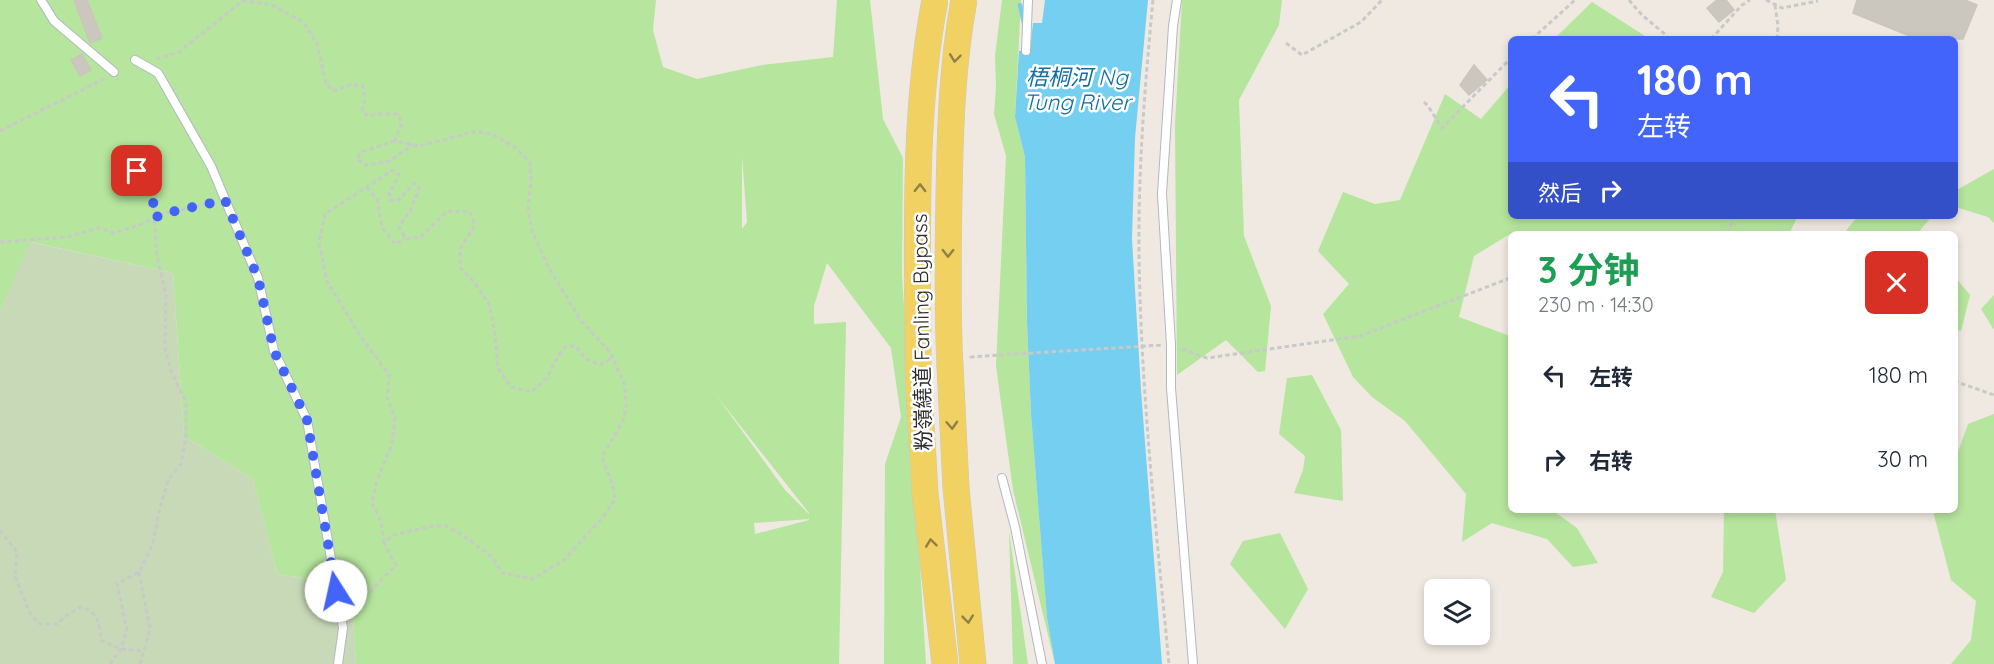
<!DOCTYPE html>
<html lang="zh">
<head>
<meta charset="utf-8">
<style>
	:root { --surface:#fff; --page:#f2f2f3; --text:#1f2937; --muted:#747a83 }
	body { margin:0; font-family:Quicksand,"Noto Sans SC",sans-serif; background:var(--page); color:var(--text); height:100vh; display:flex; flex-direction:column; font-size:22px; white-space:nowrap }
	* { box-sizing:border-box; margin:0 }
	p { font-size:20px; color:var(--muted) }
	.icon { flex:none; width:33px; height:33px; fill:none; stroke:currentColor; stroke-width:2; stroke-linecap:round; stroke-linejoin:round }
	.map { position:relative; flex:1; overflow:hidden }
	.drawer { position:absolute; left:1508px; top:231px; width:450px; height:282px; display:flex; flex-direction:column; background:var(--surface); border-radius:9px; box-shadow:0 3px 9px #0003 }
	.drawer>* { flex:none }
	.banner { position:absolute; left:1508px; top:36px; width:450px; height:183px; border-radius:9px; box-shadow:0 3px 9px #0003; background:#4264fb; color:#fff; overflow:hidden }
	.buttons { position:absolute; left:1424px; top:579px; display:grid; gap:12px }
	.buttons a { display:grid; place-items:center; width:66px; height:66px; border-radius:9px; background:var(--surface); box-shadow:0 3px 9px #0003; font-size:30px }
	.pin { position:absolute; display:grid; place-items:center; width:51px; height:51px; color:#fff; margin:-26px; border-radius:12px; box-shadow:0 3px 9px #0006 }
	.me { position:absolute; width:66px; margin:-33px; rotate:350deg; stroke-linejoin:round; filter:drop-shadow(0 0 4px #0008) }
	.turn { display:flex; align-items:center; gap:21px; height:126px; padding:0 30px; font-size:27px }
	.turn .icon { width:78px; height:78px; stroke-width:2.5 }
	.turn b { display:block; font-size:42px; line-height:51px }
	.then { display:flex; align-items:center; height:57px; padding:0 30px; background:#0003; gap:12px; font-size:22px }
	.round { display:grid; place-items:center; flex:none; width:63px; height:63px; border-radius:9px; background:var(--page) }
	.head { display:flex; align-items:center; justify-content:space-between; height:102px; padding:0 30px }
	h1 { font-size:36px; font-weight:700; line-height:45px; color:#1e9e55 }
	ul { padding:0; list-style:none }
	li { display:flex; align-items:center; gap:18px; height:84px; padding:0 30px }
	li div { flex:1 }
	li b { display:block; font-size:22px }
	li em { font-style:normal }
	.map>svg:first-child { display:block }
	.green { fill:#b6e59e; fill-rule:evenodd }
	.cemetery { fill:#c8d9b8 }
	.water { fill:#75cff0 }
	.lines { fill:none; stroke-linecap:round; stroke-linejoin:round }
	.stream { stroke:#75cff0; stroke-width:4.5 }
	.building { fill:#cbc7bf; stroke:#cbc5ba; stroke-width:1.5 }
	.service-casing { stroke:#b4b7c1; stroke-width:10 }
	.primary-casing { stroke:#c9c9c9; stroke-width:27 }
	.path { stroke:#c9c9c9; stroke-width:3; stroke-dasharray:4.5 3; stroke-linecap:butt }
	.service { stroke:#fff; stroke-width:8 }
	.primary { stroke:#f2d163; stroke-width:26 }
	.primary-bridge-casing { stroke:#c9c9c9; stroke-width:27; stroke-linecap:butt }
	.path-bridge { stroke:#c9c9c9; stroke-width:3; stroke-dasharray:4.5 3; stroke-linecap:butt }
	.primary-bridge { stroke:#f2d163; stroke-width:26 }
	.oneway { stroke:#908048 }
	.route { stroke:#4264fb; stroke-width:10; stroke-dasharray:0 18 }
	.labels { text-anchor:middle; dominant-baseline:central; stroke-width:5; stroke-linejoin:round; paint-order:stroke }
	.street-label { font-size:21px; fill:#2e2e2e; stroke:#fff }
	.water-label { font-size:22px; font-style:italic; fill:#0d6fa3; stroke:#fff }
</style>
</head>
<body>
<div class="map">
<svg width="1994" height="664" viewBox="0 0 1994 664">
	<rect width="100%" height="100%" fill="#efe9e1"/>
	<path class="green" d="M0,0H656L653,30L663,67L697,79L762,65L833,57L837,0H870L883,119L903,158L902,274L926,664H884L885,464L901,417L891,348L827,263L814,306V324L846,322L839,664H356L351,585L277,574L253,479L184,436L173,273L31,242L0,311ZM742,156L747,222L742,229ZM716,395L809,513V514L785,490ZM809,519V520L755,534L754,523Z
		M1002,0H1021L1015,117L1025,157L1027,322L1031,414L1047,618L1055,664L1013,490L996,366L1006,156L994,114L996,87L995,56Z
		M1182,0H1282L1279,25L1239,100L1244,236L1271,306L1265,371L1258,372L1226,340L1177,375L1175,125Z
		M1592,2L1645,36L1650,39H1554Z
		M1510,85V216H1798L1789,234H1510L1474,256L1459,317L1510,336V510H1552L1577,528L1598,563L1573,567L1547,539L1492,523L1462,542L1466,494L1405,421L1372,397L1353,377L1323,314L1349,284L1318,251L1343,192L1375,204L1400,200L1445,94L1481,119Z
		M1994,169V223L1988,217L1955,207V191Z
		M1858,216H1932L1917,234H1843Z
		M1955,277L1970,295L1961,331L1955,329Z
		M1994,295V330L1981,309Z
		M1312,375L1341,430L1343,501L1294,493L1303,470L1305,456L1279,434L1287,378Z
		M1994,414V664H1951L1971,640L1976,601L1951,580L1934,515L1935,510H1954L1955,460L1968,424Z
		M1722,510H1775L1786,580L1754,613L1711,597L1723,572L1724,511Z
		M1009,531L1028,664H1013Z
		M1280,533L1308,589L1285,629L1230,564L1243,541Z"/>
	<path class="cemetery" d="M30,242L173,273L184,436L253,479L277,574L351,585L356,664H0V311Z"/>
	<path class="water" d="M1045,0H1148L1135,138L1132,239L1141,390L1162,664H1055L1047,618L1031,414L1027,322L1025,157L1015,117L1019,51L1030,50L1033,23H1042Z"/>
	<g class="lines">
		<path class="stream" d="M1020,5L1024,23"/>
	</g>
	<path class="building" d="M74,0H87L102,38L90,43Z
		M1717,0H1726L1734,10L1719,22L1707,8Z
		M1857,0H1965L1977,5L1963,39H1917L1853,13Z
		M82,54L91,70L80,76L71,60Z
		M1474,65L1487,80L1469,95L1460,85Z"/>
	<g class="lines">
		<g class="service-casing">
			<path id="service" d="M41,0L54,21L114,72
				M1177,0L1173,26L1162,194L1171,345V388L1193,664
				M1026,51L1028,0
				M135,60L158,73L211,166L258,278L274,351L307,420L343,628L338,664
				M1002,478L1015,527L1042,664"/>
		</g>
		<g class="primary-casing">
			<path id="primary" d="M950,366L956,488L973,664
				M918,372L925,493L945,664"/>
		</g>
		<path class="path" d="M1153,0C1145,84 1138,170 1139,255C1141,392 1156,528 1169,664
			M1629,0L1642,15L1666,35L1668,39
			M1766,0L1782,8L1818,1
			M242,1L270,4L303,22L317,43L326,83L333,91L352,84L363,86L365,99L362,111L368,116L380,114H397L402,122L395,141L420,146L477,131L494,135L516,148L530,163L531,180L528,208L532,231L548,266L581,321L610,352L625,386L626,404L623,421L604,453L603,461L613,486L615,499L603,517L564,560L533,579L502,573L492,557L462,535L446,526H433L393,535L384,543L396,565L365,597L349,607
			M1775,5L1778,26L1777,39
			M1532,39L1575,0
			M1711,39L1742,5L1750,0
			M1286,43L1302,55L1361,22L1382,0
			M156,59L179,52L241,2
			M1424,102L1428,106L1442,128L1510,59
			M0,131L104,79
			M395,141L361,152L357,159L366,165L390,161L412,145
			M367,187L377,200L382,227L395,244L405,239
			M1728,234L1733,216
			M0,242L67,237L99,228L114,233L139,225L162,214L216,202
			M1182,349L1207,358L1360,336L1510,278
			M971,356V357L999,355
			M1954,381L1994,395
			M0,530L17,552L15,577L31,615L40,624H57L67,615L81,607C101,614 97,623 102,641L121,649L143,651
			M384,543L381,522L372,503L376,483L392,444L395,418L387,398L389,375L359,334L327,281L319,242L325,214L393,170L399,175L389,193L390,200H399L414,183L419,188L411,209L399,227L406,239L421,237L447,211L470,212L475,225L460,249V267L474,282L489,304L495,333L498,368L511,387L531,392L547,378L558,356L565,347L575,346L586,359L600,365L612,358
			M139,572L150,629L140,664
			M110,664L121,649L127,629L117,584L139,572L152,546L161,504L169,479L181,464L186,436V402L171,371L165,348L166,295L157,257L153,201L137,171"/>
		<use href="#service" class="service"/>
		<use href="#primary" class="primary"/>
		<g class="primary-bridge-casing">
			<path id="primary-bridge" d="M950,366C947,310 948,253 949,197C950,131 952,65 964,0
				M918,372C918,251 912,119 935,0"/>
		</g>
		<path class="path-bridge" d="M999,355L1163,345"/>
		<use href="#primary-bridge" class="primary-bridge"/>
	</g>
	<defs><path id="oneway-chevron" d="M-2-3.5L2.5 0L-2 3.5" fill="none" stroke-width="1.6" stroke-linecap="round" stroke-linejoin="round" transform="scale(1.5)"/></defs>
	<g class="oneway">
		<use href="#oneway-chevron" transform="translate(955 58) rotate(97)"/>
		<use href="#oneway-chevron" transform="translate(920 188) rotate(-89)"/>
		<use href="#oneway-chevron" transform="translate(948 253) rotate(91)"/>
		<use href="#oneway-chevron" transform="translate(952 425) rotate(87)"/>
		<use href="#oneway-chevron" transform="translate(931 543) rotate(-97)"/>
		<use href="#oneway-chevron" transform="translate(968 619) rotate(84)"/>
	</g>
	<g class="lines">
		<path class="route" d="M137,171L153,201L155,218L162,214L225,200L258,278L274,351L307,420L336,591"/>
	</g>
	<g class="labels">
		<g class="street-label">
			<text transform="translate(921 332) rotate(-91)">粉嶺繞道 Fanling Bypass</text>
		</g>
		<g class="water-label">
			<text x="1077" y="77">梧桐河 Ng<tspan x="1077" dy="25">Tung River</tspan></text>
		</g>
	</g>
</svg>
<div class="buttons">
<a><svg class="icon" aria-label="layers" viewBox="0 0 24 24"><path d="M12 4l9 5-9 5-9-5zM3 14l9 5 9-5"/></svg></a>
</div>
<div class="pin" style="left:137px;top:171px;background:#d93025"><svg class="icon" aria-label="arrive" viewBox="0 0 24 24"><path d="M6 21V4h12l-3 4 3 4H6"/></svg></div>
<svg class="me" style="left:336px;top:591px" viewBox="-20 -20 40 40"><circle r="19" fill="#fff"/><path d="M0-13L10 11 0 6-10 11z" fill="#4264fb"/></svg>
<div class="banner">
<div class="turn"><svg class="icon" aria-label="left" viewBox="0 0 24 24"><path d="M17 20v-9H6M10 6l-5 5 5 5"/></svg><div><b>180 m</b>左转</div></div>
<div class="then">然后<svg class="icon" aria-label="right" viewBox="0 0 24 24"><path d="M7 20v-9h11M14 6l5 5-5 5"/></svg></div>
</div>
<section class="drawer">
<div class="head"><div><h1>3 分钟</h1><p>230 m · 14:30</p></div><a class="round" style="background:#d93025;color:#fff"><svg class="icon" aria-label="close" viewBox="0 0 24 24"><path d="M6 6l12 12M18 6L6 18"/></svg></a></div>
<ul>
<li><svg class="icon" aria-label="left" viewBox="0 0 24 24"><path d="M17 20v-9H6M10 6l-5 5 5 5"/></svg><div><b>左转</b></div><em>180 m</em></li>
<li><svg class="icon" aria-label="right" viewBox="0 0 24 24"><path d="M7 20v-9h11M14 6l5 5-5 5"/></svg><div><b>右转</b></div><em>30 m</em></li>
</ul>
</section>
</div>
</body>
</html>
